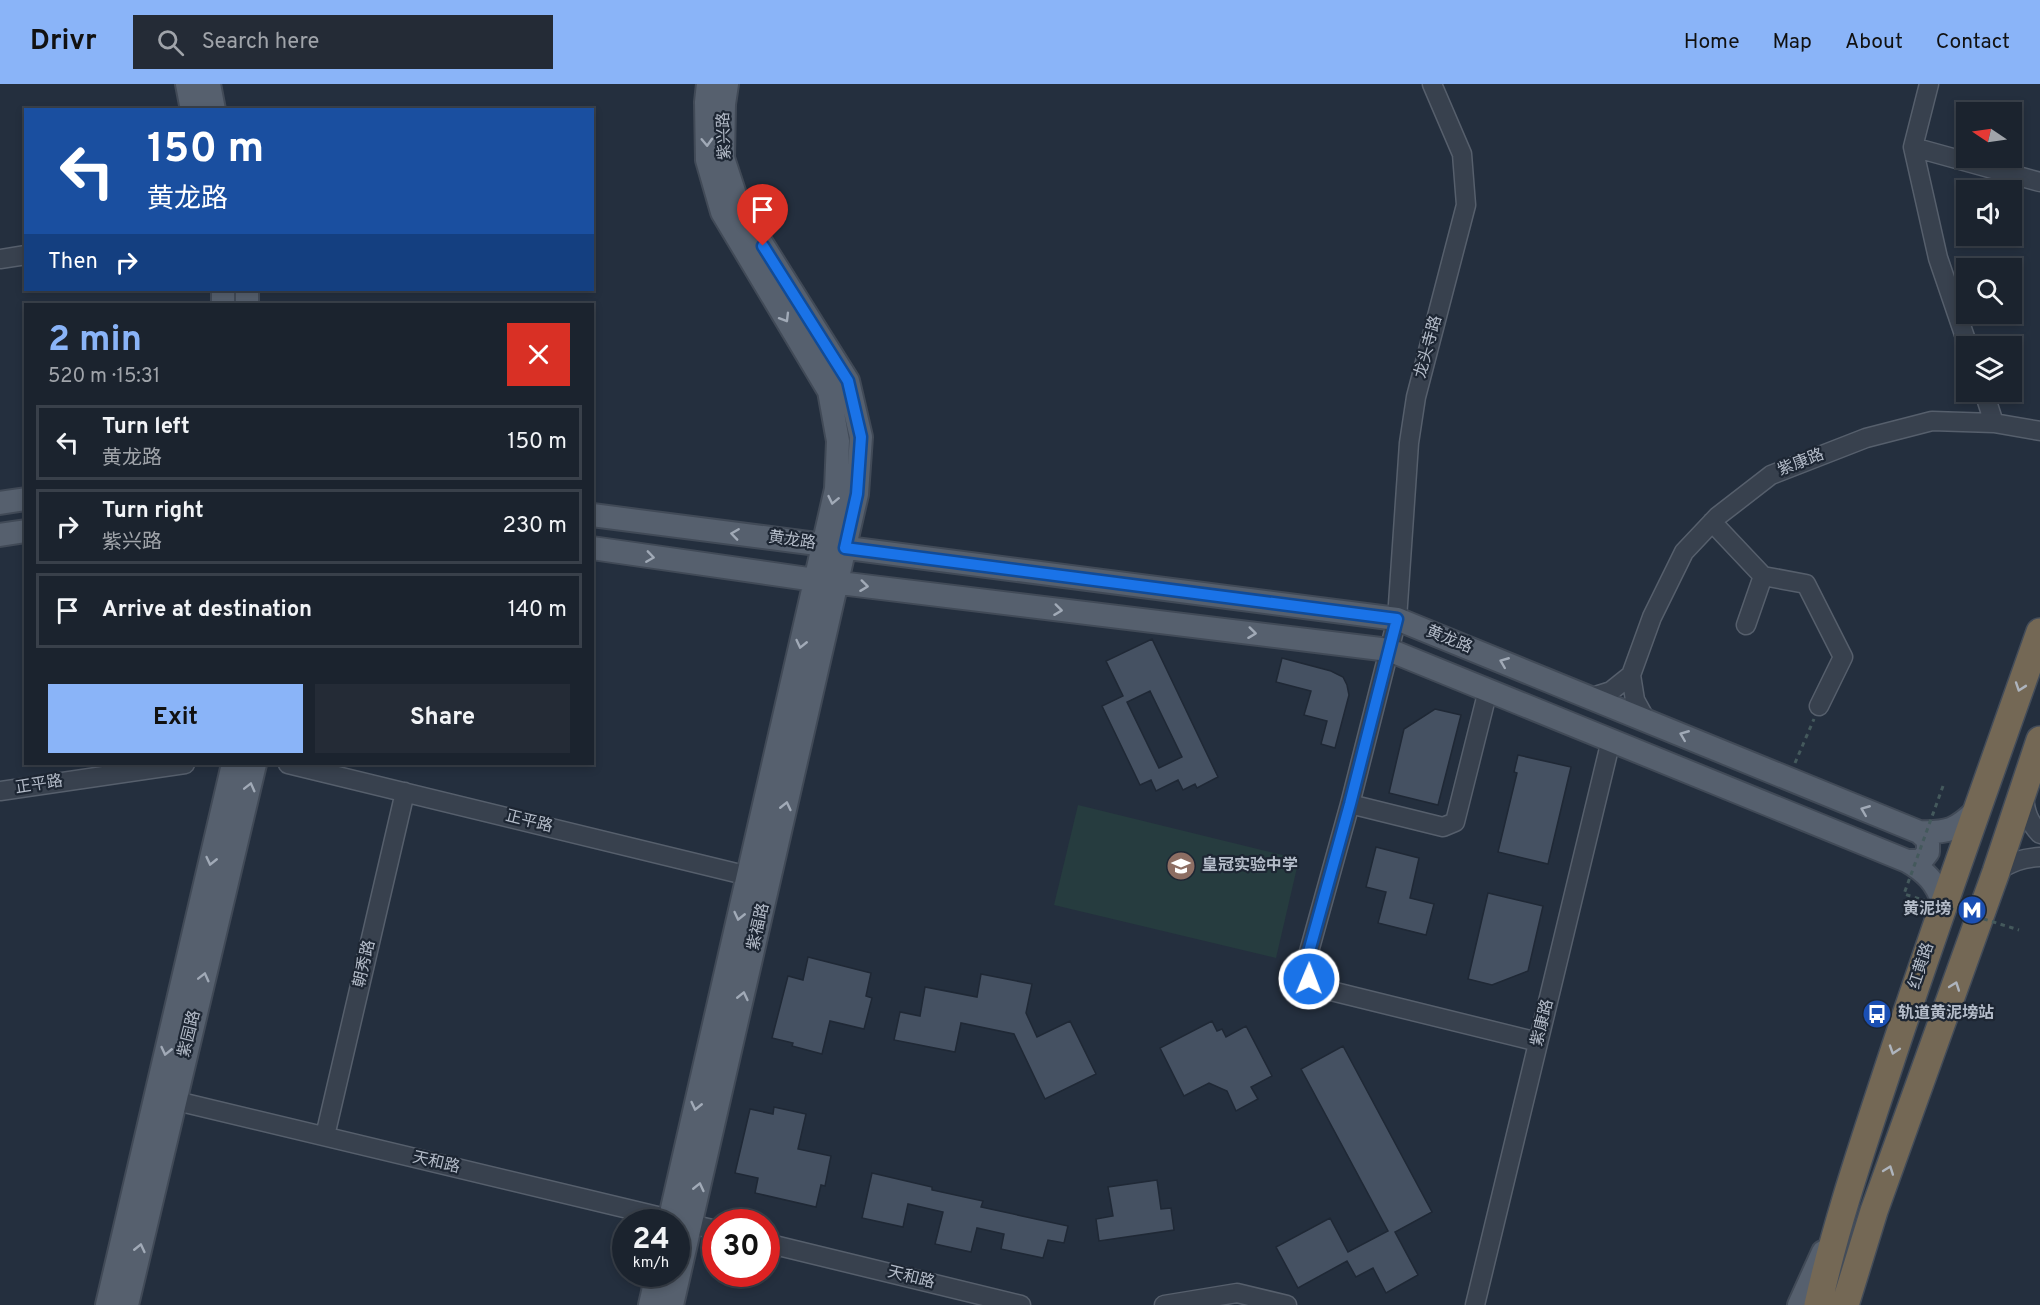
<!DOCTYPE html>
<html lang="en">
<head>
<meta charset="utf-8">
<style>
	:root { --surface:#1b232e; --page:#242b36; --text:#f1f3f6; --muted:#a0a4aa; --line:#39404a; --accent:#8ab4f8 }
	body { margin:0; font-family:Overpass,"Noto Sans SC",sans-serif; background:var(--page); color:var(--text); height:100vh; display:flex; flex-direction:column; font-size:22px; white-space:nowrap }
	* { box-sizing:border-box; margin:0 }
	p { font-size:20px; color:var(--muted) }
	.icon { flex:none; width:33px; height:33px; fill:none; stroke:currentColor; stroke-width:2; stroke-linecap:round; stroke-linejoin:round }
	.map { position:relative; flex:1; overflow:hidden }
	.sheet { position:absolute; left:24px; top:219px; width:570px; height:462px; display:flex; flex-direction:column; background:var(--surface); border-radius:0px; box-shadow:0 3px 9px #0003,0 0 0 2px var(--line) }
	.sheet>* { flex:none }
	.banner { position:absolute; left:24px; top:24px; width:570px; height:183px; border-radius:0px; box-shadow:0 3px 9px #0003,0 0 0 2px var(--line); background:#1a4fa0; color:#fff; overflow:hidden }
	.needle { width:39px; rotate:283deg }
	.fabs { position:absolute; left:1956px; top:18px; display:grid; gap:12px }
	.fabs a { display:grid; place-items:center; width:66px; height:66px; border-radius:0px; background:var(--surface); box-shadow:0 3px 9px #0003,0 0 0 2px var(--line); font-size:30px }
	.speed { position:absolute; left:612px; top:1125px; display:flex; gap:12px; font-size:30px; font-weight:700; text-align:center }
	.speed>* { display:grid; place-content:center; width:78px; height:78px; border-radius:50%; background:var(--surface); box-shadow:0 3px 9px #0003,0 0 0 2px var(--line); line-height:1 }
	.speed small { font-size:15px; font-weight:400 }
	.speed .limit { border:9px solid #d22; background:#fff; color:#111 }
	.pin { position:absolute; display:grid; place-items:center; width:51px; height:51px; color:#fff; margin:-62px -26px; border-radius:50% 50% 50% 0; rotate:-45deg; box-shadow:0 0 6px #0007 }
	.pin .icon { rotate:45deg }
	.me { position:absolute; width:66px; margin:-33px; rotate:1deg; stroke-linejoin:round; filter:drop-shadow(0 0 4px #0008) }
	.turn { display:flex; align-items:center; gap:21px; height:126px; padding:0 24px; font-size:27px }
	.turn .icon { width:78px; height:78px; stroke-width:2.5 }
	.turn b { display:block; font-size:42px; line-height:51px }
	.then { display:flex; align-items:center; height:57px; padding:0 24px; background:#0003; gap:12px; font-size:22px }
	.round { display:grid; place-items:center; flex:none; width:63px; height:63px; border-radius:0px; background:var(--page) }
	.head { display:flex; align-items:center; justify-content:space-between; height:102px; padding:0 24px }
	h1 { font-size:36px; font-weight:700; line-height:45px; color:var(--accent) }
	.button { display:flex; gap:12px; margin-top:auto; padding:12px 24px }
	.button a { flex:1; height:69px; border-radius:0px; background:var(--accent); color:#111; font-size:24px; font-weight:700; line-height:69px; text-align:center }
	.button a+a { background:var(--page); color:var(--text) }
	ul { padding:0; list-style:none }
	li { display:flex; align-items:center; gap:18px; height:75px; margin:0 12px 9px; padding:0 12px; border:3px solid var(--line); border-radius:0px }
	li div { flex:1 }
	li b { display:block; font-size:22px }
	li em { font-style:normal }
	header { display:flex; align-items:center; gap:36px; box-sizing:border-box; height:84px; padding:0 30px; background:var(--accent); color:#111 }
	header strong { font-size:28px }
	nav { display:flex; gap:33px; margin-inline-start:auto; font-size:21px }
	.search { width:420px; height:54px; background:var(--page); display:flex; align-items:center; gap:15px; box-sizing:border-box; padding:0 21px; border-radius:0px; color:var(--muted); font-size:22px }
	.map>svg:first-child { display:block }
	.green { fill:#263c3f }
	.building { fill:#455162; stroke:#1f2835; stroke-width:1.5; fill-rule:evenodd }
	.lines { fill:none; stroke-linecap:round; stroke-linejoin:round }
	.minor-casing { stroke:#565f6c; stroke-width:21 }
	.major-casing { stroke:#414a57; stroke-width:26 }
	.highway-casing { stroke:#434c59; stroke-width:30 }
	.path { stroke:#44595c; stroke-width:3; stroke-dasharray:4.5 4.5; stroke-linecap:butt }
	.minor { stroke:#38414e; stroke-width:18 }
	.major { stroke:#56606e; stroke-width:22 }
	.highway { stroke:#746855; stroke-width:27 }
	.path-bridge { stroke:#44595c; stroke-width:3; stroke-dasharray:4.5 4.5; stroke-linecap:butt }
	.oneway { stroke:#a1aab7 }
	.oneway2 { stroke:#aeb4bd }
	.route-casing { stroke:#114b97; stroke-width:15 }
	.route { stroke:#1a73e8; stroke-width:10 }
	.labels { text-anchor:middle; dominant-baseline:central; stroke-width:4.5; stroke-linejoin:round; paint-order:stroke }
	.street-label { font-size:16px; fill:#b4bcc9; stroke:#1d2633 }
	.poi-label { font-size:16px; font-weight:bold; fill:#b4bcc9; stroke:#1d2633; text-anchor:start }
</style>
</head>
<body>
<header>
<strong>Drivr</strong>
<div class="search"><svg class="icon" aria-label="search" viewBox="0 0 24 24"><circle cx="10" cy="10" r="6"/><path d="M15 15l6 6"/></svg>Search here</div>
<nav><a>Home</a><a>Map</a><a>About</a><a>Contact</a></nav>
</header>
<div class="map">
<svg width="2040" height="1221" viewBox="0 0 2040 1221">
	<rect width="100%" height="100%" fill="#242f3e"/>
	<path class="green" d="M1078,721L1299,775L1276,874L1054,821Z"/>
	<path class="building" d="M1152,555L1218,693L1197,704L1195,700L1183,706L1178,696L1156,707L1151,696L1140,701L1102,622L1123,612L1106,577ZM1150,607L1182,673L1159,684L1127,618Z
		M1282,574L1331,587L1343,593L1347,601L1349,611L1335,664L1321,660L1327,637L1304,631L1311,607L1276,598Z
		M1435,625L1461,631L1438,721L1389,709L1404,645Z
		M1518,671L1571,683L1548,780L1498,768L1517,689L1514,688Z
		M1376,763L1419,774L1410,814L1434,820L1426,851L1378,839L1386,808L1366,803Z
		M1488,809L1543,822L1528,887L1492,901L1468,895Z
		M808,873L871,889L866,912L872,914L864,945L830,937L822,970L792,962L793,959L772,954L788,892L803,896Z
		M981,890L1032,900L1026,929L1037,953L1070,937L1096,990L1045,1015L1014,950L961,939L955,968L894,956L900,928L920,932L925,903L977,913Z
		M1212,937L1217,947L1222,945L1226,953L1246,942L1272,992L1251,1003L1258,1015L1236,1027L1227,1007L1209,999L1184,1012L1160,964Z
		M1343,962L1432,1128L1395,1148L1418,1191L1386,1209L1373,1184L1356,1193L1347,1177L1298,1204L1276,1163L1330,1134L1348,1168L1388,1147L1301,985Z
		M774,1023L806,1030L798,1065L831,1072L825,1102L821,1101L816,1123L755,1109L758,1094L735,1089L750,1025L773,1030Z
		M872,1089L932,1103V1106L983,1117L981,1123L1068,1142L1064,1159L1048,1156L1043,1174L1001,1165L1004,1150L977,1144L971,1168L935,1160L943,1128L908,1120L903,1143L862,1134Z
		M1157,1096L1161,1125L1171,1124L1174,1146L1099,1157L1096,1135L1113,1132L1108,1103Z"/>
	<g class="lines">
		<g class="minor-casing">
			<path id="minor" d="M1432,0L1462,70L1466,121L1416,313L1409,359L1397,535L1350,720L1305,882L1309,895L1319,904L1538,958
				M1929,0L1913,63L1938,174L1968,262
				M1913,63L2040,98
				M0,175L26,171
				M1984,308L1994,339
				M1712,438L1763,492L1806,500L1843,573L1819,622
				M1746,541L1763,492
				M1631,591L1652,533L1684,468L1718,432L1771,391L1866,354L1932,337L1994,339L2040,347
				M1631,591L1635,616L1646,636
				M1592,613L1611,607L1631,591
				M288,680L761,795
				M0,707L185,680
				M2024,712C2025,728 2029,738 2040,750
				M1350,720L1443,743L1455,738L1488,606
				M1996,788C2011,778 2022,774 2040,773
				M164,1014L716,1146
				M325,1052L405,708
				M766,1159L1021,1221
				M1164,1221L1237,1209L1287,1221
				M1475,1221L1611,656"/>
		</g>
		<g class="major-casing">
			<path id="major" d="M187,0L192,26
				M209,0L214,26
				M247,206V220
				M223,220V206
				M0,419L26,415
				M592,431L1397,535L1919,748L1928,756V768L1921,777H1907
				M0,451L26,447
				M592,464L815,496L1389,566L1907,777C1926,788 1936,798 1943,819
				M1919,748C1948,749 1956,746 1977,726
				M669,1138L836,405L838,357L829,307L722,128L707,76L706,18L708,0
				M107,1221L233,680
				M127,1221L255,680
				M650,1221L657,1190
				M672,1221L857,410L861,353L848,297L739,123L723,74L724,20L727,0
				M1799,1221L1823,1168"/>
		</g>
		<g class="highway-casing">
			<path id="highway" d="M1818,1221C1836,1139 1863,1061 1889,982C1937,836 1989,693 2040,548
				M1845,1221L1874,1127L1996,788L2040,656"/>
		</g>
		<path class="path" d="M1795,679L1814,635"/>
		<use href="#minor" class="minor"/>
		<use href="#major" class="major"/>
		<use href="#highway" class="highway"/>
		<path class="path-bridge" d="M1943,702L1904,810L2019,846"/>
	</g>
	<defs><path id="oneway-chevron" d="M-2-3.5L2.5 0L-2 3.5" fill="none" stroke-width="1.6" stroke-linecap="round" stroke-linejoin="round" transform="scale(1.5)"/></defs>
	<g class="oneway">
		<use href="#oneway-chevron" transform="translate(707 58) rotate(88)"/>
		<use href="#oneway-chevron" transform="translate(785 234) rotate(59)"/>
		<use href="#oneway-chevron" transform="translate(833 416) rotate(102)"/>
		<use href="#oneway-chevron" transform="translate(735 450) rotate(-172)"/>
		<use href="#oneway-chevron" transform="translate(650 473) rotate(8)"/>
		<use href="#oneway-chevron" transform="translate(864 502) rotate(7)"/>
		<use href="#oneway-chevron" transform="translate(1058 526) rotate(7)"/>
		<use href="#oneway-chevron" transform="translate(1252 549) rotate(7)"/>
		<use href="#oneway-chevron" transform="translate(801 560) rotate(103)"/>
		<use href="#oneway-chevron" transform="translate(1504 578) rotate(-158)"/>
		<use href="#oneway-chevron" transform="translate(1684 651) rotate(-158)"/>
		<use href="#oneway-chevron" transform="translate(250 703) rotate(-76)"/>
		<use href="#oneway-chevron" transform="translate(786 722) rotate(-77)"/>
		<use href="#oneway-chevron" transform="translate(1865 726) rotate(-158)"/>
		<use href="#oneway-chevron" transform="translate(211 777) rotate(103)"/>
		<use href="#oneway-chevron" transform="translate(739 832) rotate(103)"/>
		<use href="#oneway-chevron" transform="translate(204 893) rotate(-76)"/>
		<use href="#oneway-chevron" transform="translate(743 912) rotate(-77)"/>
		<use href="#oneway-chevron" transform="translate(166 967) rotate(103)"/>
		<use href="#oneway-chevron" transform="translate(696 1022) rotate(103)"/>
		<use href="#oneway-chevron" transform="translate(699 1103) rotate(-77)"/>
		<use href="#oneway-chevron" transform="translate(140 1164) rotate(-77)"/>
	</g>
	<g class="oneway2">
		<use href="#oneway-chevron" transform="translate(2020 603) rotate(109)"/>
		<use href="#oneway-chevron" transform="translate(1955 902) rotate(-70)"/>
		<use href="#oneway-chevron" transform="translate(1894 966) rotate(108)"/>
		<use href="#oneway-chevron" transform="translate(1889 1086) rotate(-70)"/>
	</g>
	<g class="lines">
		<g class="route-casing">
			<path id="route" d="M763,162L848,297L861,353L857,410L845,464L1397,535L1350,720L1305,882L1309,895"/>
		</g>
		<use href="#route" class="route"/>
	</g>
	<defs>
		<g id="school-disc" transform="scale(1.5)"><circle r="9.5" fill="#8d6e63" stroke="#1d2633"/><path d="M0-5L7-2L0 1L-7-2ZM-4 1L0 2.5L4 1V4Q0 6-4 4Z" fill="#fff"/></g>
		<g id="metro-disc" transform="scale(1.5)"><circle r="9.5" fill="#1a4fb4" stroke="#1d2633"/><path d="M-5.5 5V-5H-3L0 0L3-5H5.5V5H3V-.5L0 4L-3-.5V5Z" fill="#fff"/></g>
		<g id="bus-disc" transform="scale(1.5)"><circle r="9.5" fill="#1a4fb4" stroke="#1d2633"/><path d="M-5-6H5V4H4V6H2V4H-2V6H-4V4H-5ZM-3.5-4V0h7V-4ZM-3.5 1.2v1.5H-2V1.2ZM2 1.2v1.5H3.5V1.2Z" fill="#fff"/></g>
	</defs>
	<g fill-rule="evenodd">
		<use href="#school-disc" x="1181" y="782"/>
		<use href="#metro-disc" x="1972" y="826"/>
		<use href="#bus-disc" x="1877" y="930"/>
	</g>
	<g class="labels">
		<g class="street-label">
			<text transform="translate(725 52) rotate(-92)">紫兴路</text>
			<text transform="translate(1429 263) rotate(-75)">龙头寺路</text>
			<text transform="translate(1801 379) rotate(-21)">紫康路</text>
			<text transform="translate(792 457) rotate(8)">黄龙路</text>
			<text transform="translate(1449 556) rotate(22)">黄龙路</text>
			<text transform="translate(39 701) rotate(-9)">正平路</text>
			<text transform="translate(529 738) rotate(14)">正平路</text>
			<text transform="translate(759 843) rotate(-77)">紫福路</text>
			<text transform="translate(365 880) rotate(-77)">朝秀路</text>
			<text transform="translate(1922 882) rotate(-72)">红黄路</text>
			<text transform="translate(1543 939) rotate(-76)">紫康路</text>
			<text transform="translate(190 950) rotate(-76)">紫园路</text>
			<text transform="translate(436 1079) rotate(13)">天和路</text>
			<text transform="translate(911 1194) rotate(14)">天和路</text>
		</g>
		<g class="poi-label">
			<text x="1202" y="782">皇冠实验中学</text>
			<text x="1951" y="826" text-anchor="end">黄泥塝</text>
			<text x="1898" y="930">轨道黄泥塝站</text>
		</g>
	</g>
</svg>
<div class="fabs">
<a><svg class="needle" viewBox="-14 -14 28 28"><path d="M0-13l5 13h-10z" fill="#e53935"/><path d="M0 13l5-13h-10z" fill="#a0a4aa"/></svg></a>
<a><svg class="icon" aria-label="sound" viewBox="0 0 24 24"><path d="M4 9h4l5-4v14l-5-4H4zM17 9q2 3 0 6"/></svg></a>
<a><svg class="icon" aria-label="search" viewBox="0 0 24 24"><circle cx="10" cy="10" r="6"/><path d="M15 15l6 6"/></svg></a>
<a><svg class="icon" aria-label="layers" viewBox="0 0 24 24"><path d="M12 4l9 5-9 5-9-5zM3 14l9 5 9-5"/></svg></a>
</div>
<div class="speed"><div>24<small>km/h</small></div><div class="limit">30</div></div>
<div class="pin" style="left:763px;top:162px;background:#d93025"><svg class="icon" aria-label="arrive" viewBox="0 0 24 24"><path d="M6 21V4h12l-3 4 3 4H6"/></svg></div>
<svg class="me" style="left:1309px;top:895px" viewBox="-20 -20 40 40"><circle r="17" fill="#1a73e8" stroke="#fff" stroke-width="3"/><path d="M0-11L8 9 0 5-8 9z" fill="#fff"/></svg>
<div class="banner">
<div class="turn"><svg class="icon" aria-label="left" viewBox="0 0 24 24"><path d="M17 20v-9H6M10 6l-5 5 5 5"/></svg><div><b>150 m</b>黄龙路</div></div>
<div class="then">Then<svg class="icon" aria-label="right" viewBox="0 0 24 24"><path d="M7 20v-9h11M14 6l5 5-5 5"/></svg></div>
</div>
<section class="sheet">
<div class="head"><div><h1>2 min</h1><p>520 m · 15:31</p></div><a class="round" style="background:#d93025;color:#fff"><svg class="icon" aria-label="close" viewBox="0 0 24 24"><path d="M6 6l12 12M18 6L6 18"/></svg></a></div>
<ul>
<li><svg class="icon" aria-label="left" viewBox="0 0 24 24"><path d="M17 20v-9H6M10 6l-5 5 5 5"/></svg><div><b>Turn left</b><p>黄龙路</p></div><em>150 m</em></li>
<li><svg class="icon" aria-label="right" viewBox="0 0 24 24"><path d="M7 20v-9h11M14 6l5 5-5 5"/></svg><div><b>Turn right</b><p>紫兴路</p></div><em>230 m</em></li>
<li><svg class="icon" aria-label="arrive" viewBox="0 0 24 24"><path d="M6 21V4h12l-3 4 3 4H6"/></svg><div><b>Arrive at destination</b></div><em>140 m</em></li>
</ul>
<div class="button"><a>Exit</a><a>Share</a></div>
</section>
</div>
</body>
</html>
